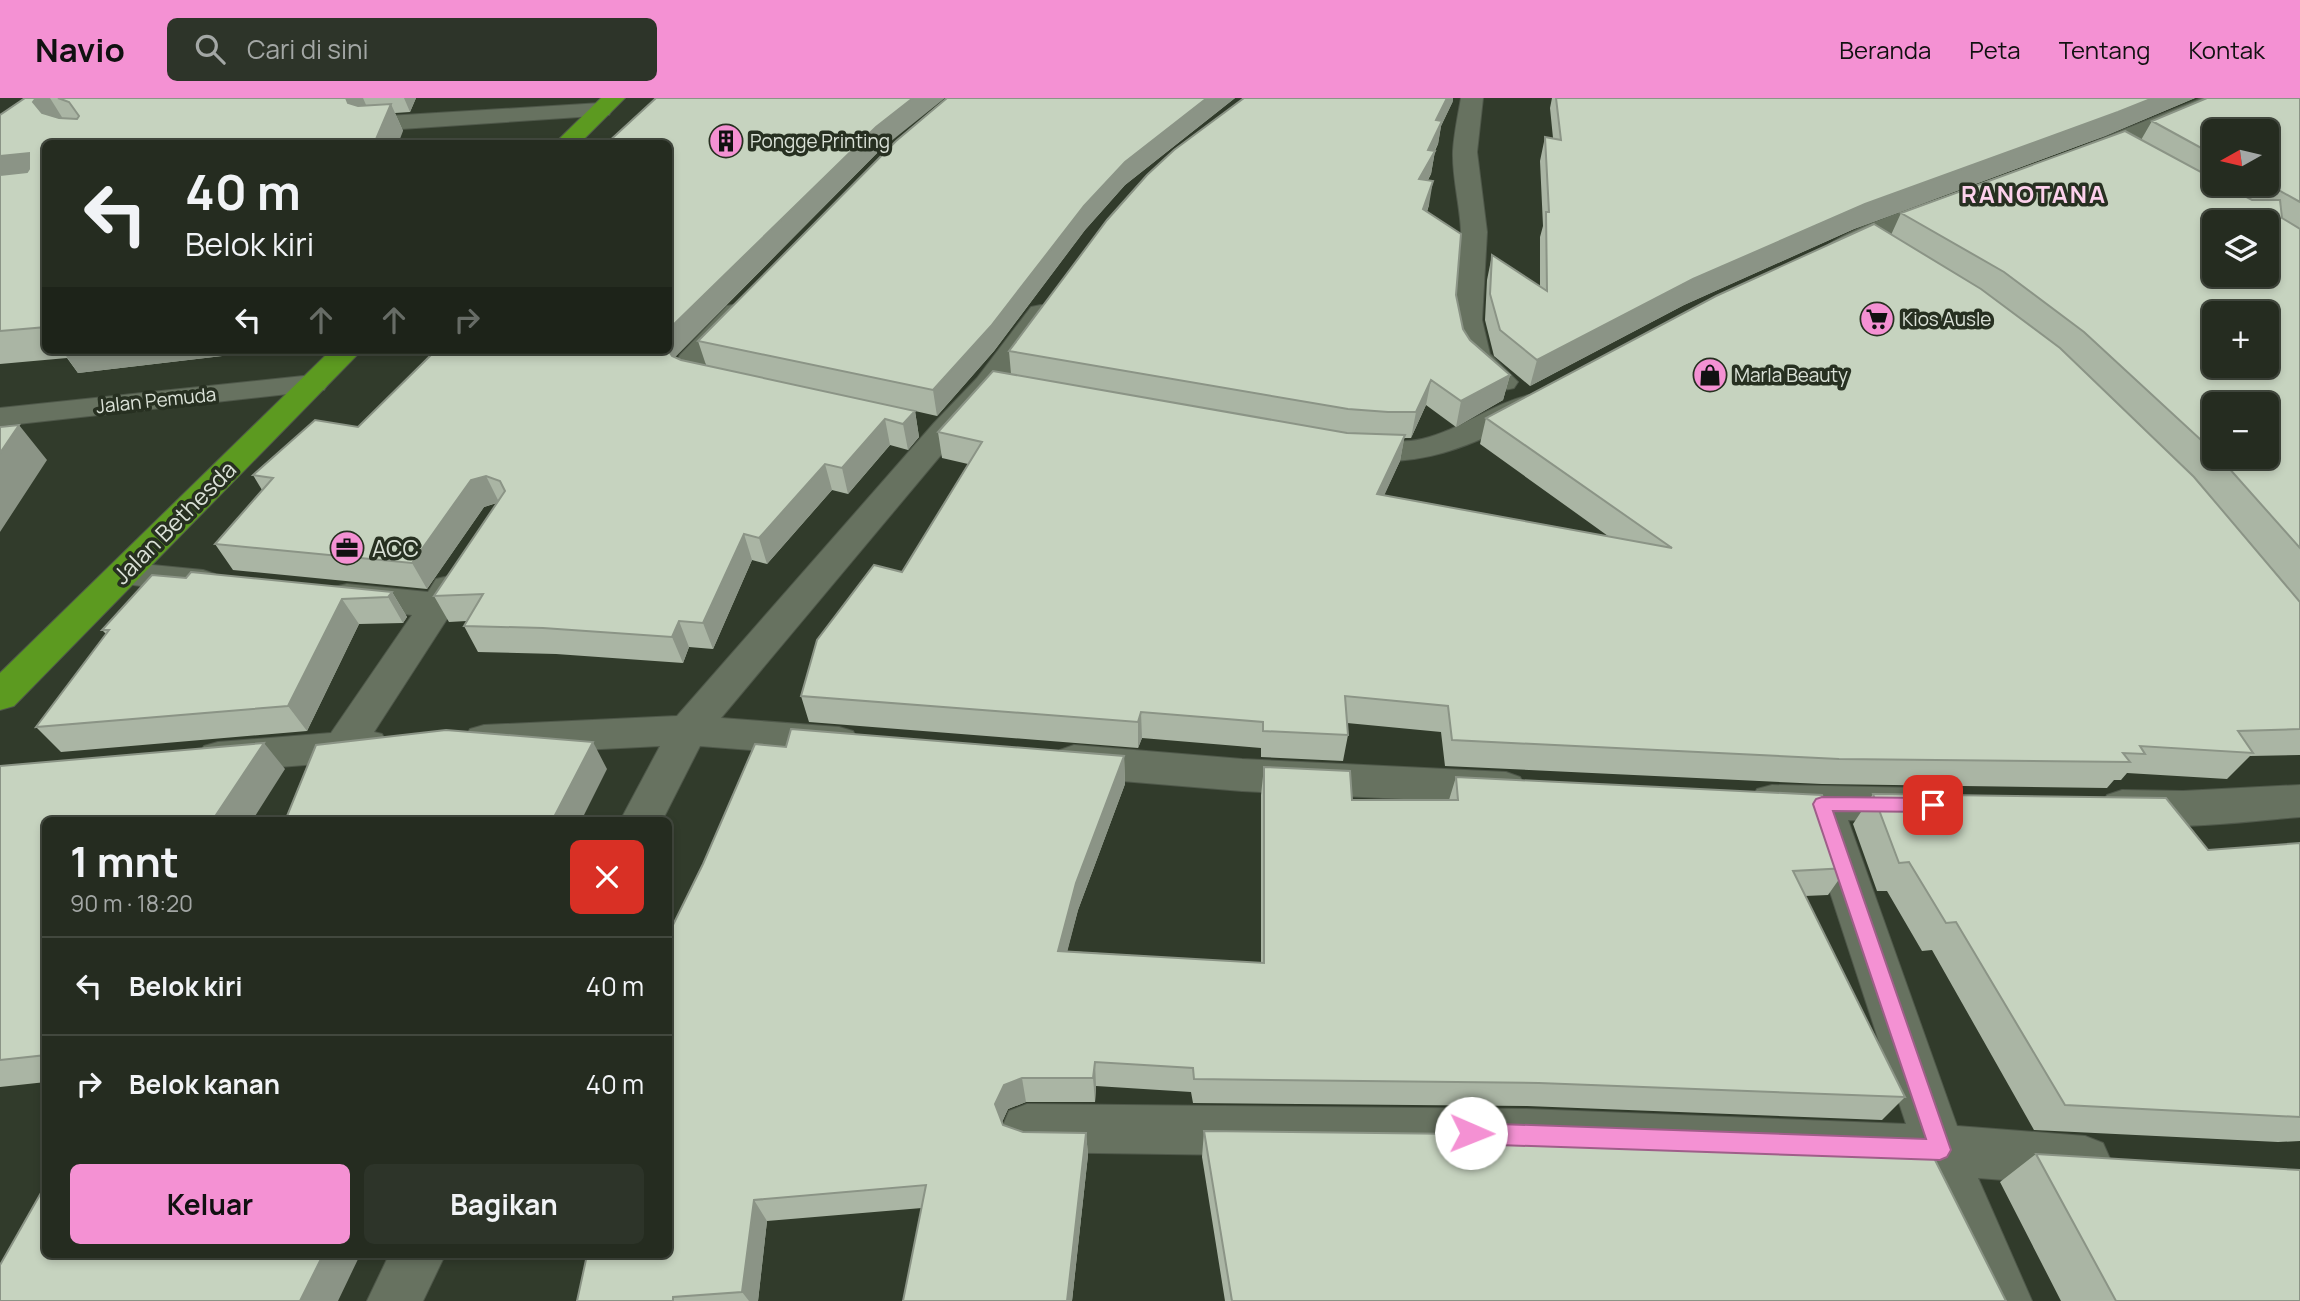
<!DOCTYPE html>
<html lang="id">
<head>
<meta charset="utf-8">
<style>
	:root { --surface:#252c20; --page:#2d3429; --text:#f1f3f6; --muted:#a3a7a5; --line:#42483e; --accent:#f491d3 }
	body { margin:0; font-family:Manrope,sans-serif; background:var(--page); color:var(--text); height:100vh; display:flex; flex-direction:column; font-size:26px; white-space:nowrap }
	* { box-sizing:border-box; margin:0 }
	p { font-size:23px; color:var(--muted) }
	.icon { flex:none; width:38px; height:38px; fill:none; stroke:currentColor; stroke-width:2; stroke-linecap:round; stroke-linejoin:round }
	.map { position:relative; flex:1; overflow:hidden }
	.sheet { position:absolute; left:42px; top:719px; width:630px; height:441px; display:flex; flex-direction:column; background:var(--surface); border-radius:10px; box-shadow:0 4px 10px #0003,0 0 0 2px var(--line) }
	.sheet>* { flex:none }
	.hud { position:absolute; left:42px; top:42px; width:630px; height:214px; border-radius:10px; box-shadow:0 4px 10px #0003,0 0 0 2px var(--line); background:#252c20; color:var(--text); overflow:hidden }
	.needle { width:46px; rotate:262deg }
	.buttons { position:absolute; left:2202px; top:21px; display:grid; gap:14px }
	.buttons a { display:grid; place-items:center; width:77px; height:77px; border-radius:10px; background:var(--surface); box-shadow:0 4px 10px #0003,0 0 0 2px var(--line); font-size:35px }
	.pin { position:absolute; display:grid; place-items:center; width:60px; height:60px; color:#fff; margin:-30px; border-radius:14px; box-shadow:0 4px 10px #0006 }
	.me { position:absolute; width:77px; margin:-38px; rotate:91deg; stroke-linejoin:round; filter:drop-shadow(0 0 5px #0008) }
	.turn { display:flex; align-items:center; gap:24px; height:147px; padding:0 28px; font-size:32px }
	.turn .icon { width:91px; height:91px; stroke-width:2.5 }
	.turn b { display:block; font-size:49px; line-height:60px }
	.lanes { display:flex; align-items:center; height:66px; padding:0 28px; background:#0003; justify-content:center; gap:35px; direction:ltr }
	.lanes .off { opacity:.35 }
	.round { display:grid; place-items:center; flex:none; width:74px; height:74px; border-radius:10px; background:var(--page) }
	.headline { display:flex; align-items:center; justify-content:space-between; height:119px; padding:0 28px }
	h1 { font-size:42px; font-weight:700; line-height:52px }
	.cta { display:flex; gap:14px; margin-top:auto; padding:14px 28px }
	.cta a { flex:1; height:80px; border-radius:10px; background:var(--accent); color:#111; font-size:28px; font-weight:700; line-height:80px; text-align:center }
	.cta a+a { background:var(--page); color:var(--text) }
	ul { padding:0; list-style:none }
	li { display:flex; align-items:center; gap:21px; height:98px; padding:0 28px; border-top:2px solid var(--line) }
	li div { flex:1 }
	li b { display:block; font-size:26px }
	li em { font-style:normal }
	header { display:flex; align-items:center; gap:42px; box-sizing:border-box; height:98px; padding:0 35px; background:var(--accent); color:#111 }
	header strong { font-size:33px }
	nav { display:flex; gap:38px; margin-inline-start:auto; font-size:24px }
	.search { width:490px; height:63px; background:var(--page); display:flex; align-items:center; gap:18px; box-sizing:border-box; padding:0 24px; border-radius:10px; color:var(--muted); font-size:26px }
	.map>svg:first-child { display:block }
	.lines { fill:none; stroke-linecap:round; stroke-linejoin:round }
	.minor-casing { stroke:#4f584a; stroke-width:2 }
	.highway-casing { stroke:#4f584a; stroke-width:2 }
	.minor { fill:#677260; fill-rule:evenodd }
	.highway { fill:#5c9a20; fill-rule:evenodd }
	.wall { fill:#aab5a4; fill-rule:evenodd }
	.shaded-wall { fill:#8b9486 }
	.building { fill:#c6d3bf; stroke:#8b9486; stroke-width:2; fill-rule:evenodd }
	.route { fill:#f491d3; stroke:#9f5e89; stroke-width:2 }
	.labels { text-anchor:middle; dominant-baseline:central; stroke-width:7; stroke-linejoin:round; paint-order:stroke }
	.far-poi-label { font-size:19px; fill:#dbe2d8; stroke:#273021; text-anchor:start }
	.far-street-label { font-size:19px; fill:#dbe2d8; stroke:#273021 }
	.street-label { font-size:23px; fill:#dbe2d8; stroke:#273021 }
	.poi-label { font-size:23px; fill:#dbe2d8; stroke:#273021; text-anchor:start }
	.far-district-label { font-size:24px; font-weight:bold; letter-spacing:2px; fill:#fdd1ec; stroke:#273021 }
</style>
</head>
<body>
<header>
<strong>Navio</strong>
<div class="search"><svg class="icon" aria-label="search" viewBox="0 0 24 24"><circle cx="10" cy="10" r="6"/><path d="M15 15l6 6"/></svg>Cari di sini</div>
<nav><a>Beranda</a><a>Peta</a><a>Tentang</a><a>Kontak</a></nav>
</header>
<div class="map">
<svg width="2300" height="1203" viewBox="0 0 2300 1203">
	<rect width="100%" height="100%" fill="#313b2b"/>
	<g class="lines">
		<g class="minor-casing">
			<path id="minor" d="M1461,0H1483L1477,54L1487,134L1482,222L1490,256L1518,284L1514,290C1498,294 1492,290 1481,280C1437,242 1462,183 1461,133C1460,107 1452,79 1453,53C1454,36 1458,17 1461,0Z
				M2202,0H2232L2229,5L2092,61H2076L2072,56L2076,51Z
				M601,5L609,7L612,12L609,17L371,33L363,31L360,26L363,21L371,19Z
				M1945,100L1954,102L1957,107L1954,112L1873,143L1845,158L1836,160L1827,158L1823,152C1834,136 1923,105 1945,100Z
				M737,206L747,208L751,214L703,268L715,274L741,280L745,286L741,292C718,298 687,289 673,270L680,257L727,208Z
				M1041,207L1051,209L1055,215L999,292L956,339L721,620L839,629L853,633L859,644L853,655L839,659L700,648L662,723H620L660,648L484,657L470,653L464,642L470,631L484,627L677,618L934,325L977,280L1031,209Z
				M313,277L324,280L328,286L324,292L0,328V310Z
				M1529,297L1540,300L1544,306L1540,312C1474,347 1415,376 1340,357L1335,350L1340,343C1365,337 1393,348 1422,341C1460,332 1492,306 1529,297Z
				M122,464L203,472L215,476L221,484L215,492L203,496L110,484L104,476L110,468Z
				M449,478L462,481L467,490L374,634L382,636L388,647L382,658L368,662L218,674L204,670L198,659L204,648L218,644L331,635L412,517L334,507L329,498L334,489L347,486L428,494L436,481Z
				M1074,647L1242,661L1506,674L1520,679L1526,690L1520,701L1506,706L1242,693L1074,679L1060,674L1054,663L1060,652Z
				M1772,687L1919,690L1934,695L1940,707L1934,719L1919,724L1848,722L1957,1028L2085,1038L2103,1045L2111,1063L2103,1081L2085,1088L1978,1080L2032,1203H1977L1925,1076L1527,1061L1027,1054L1009,1047L1002,1030L1009,1013L1027,1006L1527,1011L1906,1026L1807,724L1809,720L1772,719L1757,715L1751,703L1757,691Z
				M2300,687V719C2249,723 2154,736 2107,721L2101,709L2107,697L2122,692L2183,693Z
				M389,1157H445L423,1203H367Z"/>
		</g>
		<g class="highway-casing">
			<path id="highway" d="M601,0H625L579,46H554Z
				M331,252H362L14,608L0,612V575Z"/>
		</g>
		<use href="#minor" class="minor"/>
		<use href="#highway" class="highway"/>
	</g>
	<path class="wall" d="M25,0H416L410,14L395,15L403,33L46,46V252H272L78,275L67,260L0,266V17Z
		M947,0H1235L1125,87L1085,132L994,253L937,318L915,313L919,339L908,352L890,347L848,396L832,392L767,466L752,462L713,551L689,549L683,565L556,556L478,554L464,528L467,523L449,524L434,498L497,405L484,409L427,491L233,472L215,446L262,392L253,377L358,329L880,52L675,259L681,262L706,267L698,243Z
		M1552,0H2195L2105,38L1854,131L1684,207L1530,288L1494,258L1485,222L1487,182L1492,157L1540,189V139L1543,128L1540,63L1545,39L1553,40L1550,10Z
		M2300,0V657L2250,658L2227,681L2127,675L2121,682H2114L2107,690L1822,686L1445,668L1441,634L1347,625L1348,637L1343,663L1261,659V650L1142,640L1138,650L809,624L801,598L902,474L968,366L942,360L938,334L1011,276L1009,253L1453,3L1441,28L1438,46L1435,53L1431,76L1428,82L1429,107L1427,114L1456,197L1463,231L1470,242L1510,277L1503,302L1456,329L1426,307L1411,340H1404L1400,363L1384,397L1608,438L1480,346L1486,320L1891,137L1901,115L2141,42L2152,23ZM2214,33L2266,86H2214ZM2214,306L2266,359H2214Z
		M392,494L407,519L403,525L359,526L307,633L61,654L36,629L106,536L102,532Z
		M786,649L1124,658L1125,686L1078,812L1067,853L1261,865V697L1264,669L1352,702H1449L1456,679L1847,770L1828,797L1805,798L1905,999L1882,1022L1527,1008L1193,1005L1191,994L1096,988L1095,1004H1026L1008,1011L1002,1024L1003,1027L1023,1034L1086,1035L1088,1057L1072,1203H903L922,1110L767,1123L758,1203H577Z
		M0,668L285,671L46,723V984L0,989Z
		M1873,696L2208,752L2300,745V1043L2278,1044L2034,1032L1932,852L1922,853L1887,793H1877L1853,726Z
		M1204,1033L2006,1203H1225L1202,1059Z
		M2036,1056L2300,1203H2061L2000,1084Z"/>
	<path class="shaded-wall" d="M36,0H50L65,24L51,32L33,4Z
		M346,0H363L370,16L358,25Z
		M404,0H416L410,14Z
		M913,0H945L880,52L673,261L665,252H668V232L876,29Z
		M1207,0H1235L1125,87L1085,132L994,253L937,318L933,292L1084,108L1125,64Z
		M1447,0H1453V3L1441,28L1438,46L1432,57L1435,53L1431,76L1415,104L1419,81L1436,22Z
		M2153,0H2195L2105,38L1854,131L1684,207L1530,288L1537,262L1693,181L1865,106Z
		M391,6L403,33L398,46H374Z
		M29,55L46,81L0,88V58Z
		M1433,83L1429,107L1419,135L1423,111Z
		M62,252H272L78,275Z
		M1510,277L1503,302L1456,329L1461,303Z
		M1431,282L1426,307L1411,340L1416,314Z
		M915,313L919,339L908,352L903,326Z
		M885,321L890,347L848,396L842,370Z
		M19,327L47,362L0,434V355Z
		M1405,337L1400,363L1373,422L1377,396Z
		M825,366L832,392L767,466L759,440Z
		M486,378L499,404L484,409L427,491L412,465L471,382Z
		M744,436L752,462L713,551L703,525Z
		M392,494L407,519L403,525L388,499Z
		M342,501L359,526L307,633L288,608Z
		M679,523L689,549L683,565L672,539Z
		M1141,614L1142,640L1138,650V624Z
		M593,644L607,671L581,723H552Z
		M264,645L285,671L252,723H212Z
		M1124,658L1125,686L1078,812L1061,878L1058,853L1076,785Z
		M1095,964L1096,988L1095,1004L1093,980Z
		M1022,980L1026,1004L1008,1011L1000,1029L995,1006L1004,987Z
		M1086,1035L1088,1057L1072,1203H1067Z
		M754,1102L767,1123L758,1203H749L742,1194Z
		M323,1157H360L338,1203H300Z"/>
	<path class="building" d="M25,0H36L33,4L42,15L59,20L77,21L79,18L69,4L58,0H346L348,5L358,8L391,6L374,46H46V229L0,233V77L27,74L29,71V55L0,58V17Z
		M656,0H913L876,29L668,232V46H606Z
		M947,0H1207L1125,64L1084,108L991,228L933,292L698,243L896,43Z
		M1244,0H1447L1436,22L1442,23L1428,52L1435,53L1419,81L1433,83L1423,111L1461,136L1456,197L1463,231L1470,242L1510,277L1461,303L1431,282L1416,314H1388L1348,311L1009,253L1107,122L1147,77L1174,52Z
		M1556,0H2153L2118,14L1865,106L1693,181L1537,262L1500,232L1490,196L1492,157L1547,193L1546,114H1549L1545,39L1561,42Z
		M2207,0H2300V104L2266,85V33H2214V57L2152,23Z
		M2125,33L2214,81V86H2222L2252,102H2280L2282,120L2300,131V450L2219,359H2266V306H2214V354L2084,234L2004,174L1901,115ZM2214,124H2266V177H2214ZM2214,215H2266V268H2214Z
		M1874,126L1981,191L2060,250L2194,379L2300,504V631L2238,633L2253,655L2140,648L2145,656L2123,655L2130,664L1839,661L1452,642L1448,608L1345,598L1348,637L1263,633V624L1141,614L1138,624L801,598L817,542L874,467L902,474L982,344L938,334L993,273L1347,335L1405,337L1377,396L1672,450L1486,320L1716,198Z
		M436,252H668L672,258L681,262L915,313L903,326L885,321L842,370L825,366L759,440L744,436L703,525L679,523L672,539L543,530L464,528L483,496L434,498L505,393L500,383L486,378L471,382L412,465L215,446L273,380L253,377L315,322L358,329Z
		M19,327L0,355V329Z
		M191,474L392,494L388,499L342,501L288,608L36,629L109,532H102L152,477L186,480Z
		M791,631L1124,658L1076,785L1058,853L1264,865V669L1350,673L1352,702H1458L1456,679L1822,697L1847,770L1793,773L1905,999L1539,985L1194,981L1193,970L1095,964L1093,980H1022L1004,987L995,1006L1003,1027L1023,1034L1086,1035L1067,1203H903L926,1087L754,1102L742,1194L673,1199V1203H577L587,1157H668V837L703,766L755,646L786,649Z
		M446,632L593,644L552,723H285L316,647Z
		M264,645L212,723H46V957L0,962V668Z
		M1873,696L2166,700L2208,752L2300,745V1019L2065,1007L1956,824L1946,825L1909,764L1899,765Z
		M1204,1033L1542,1037L1930,1052L2006,1203H1232Z
		M2036,1056L2300,1072V1203H2116Z
		M46,1086V1157H323L300,1203H0V1167Z"/>
	<path class="route" d="M1822,699L1933,700L1939,702L1941,707L1939,712L1933,714L1833,713L1951,1052L1947,1059L1940,1062L1471,1046L1464,1043L1461,1035L1464,1028L1471,1025L1926,1041L1813,706L1816,701Z"/>
	<defs>
		<g id="building-disc" transform="scale(1.75)"><circle r="9.5" fill="#f491d3" stroke="#273021"/><path d="M-4-6H4V6H1V3H-1V6H-4ZM-2.5-4.3h1.7v1.8h-1.7ZM.8-4.3h1.7v1.8H.8ZM-2.5-1h1.7V.8h-1.7ZM.8-1h1.7V.8H.8Z" fill="#111"/></g>
		<g id="supermarket-disc" transform="scale(1.75)"><circle r="9.5" fill="#f491d3" stroke="#273021"/><path d="M-6-5.5h2.5l.6 2H6L4.5 2H-2.5L-4.4-4H-6ZM-1.5 3.2a1.3 1.3 0 1 0 .1 0ZM3 3.2a1.3 1.3 0 1 0 .1 0Z" fill="#111"/></g>
		<g id="shop-disc" transform="scale(1.75)"><circle r="9.5" fill="#f491d3" stroke="#273021"/><path d="M-5-2.5h2.3a2.7 3.5 0 0 1 5.4 0H5L5.5 6h-11ZM-1.5-2.5h3a1.5 2.3 0 0 0-3 0Z" fill="#111"/></g>
		<g id="office-disc" transform="scale(1.75)"><circle r="9.5" fill="#f491d3" stroke="#273021"/><path d="M-6-3h4V-5.5h4V-3h4V5H-6ZM-1-4.5V-3h2v-1.5ZM-6 0V1H6V0Z" fill="#111"/></g>
	</defs>
	<g fill-rule="evenodd">
		<use href="#building-disc" x="726" y="43"/>
		<use href="#supermarket-disc" x="1877" y="221"/>
		<use href="#shop-disc" x="1710" y="277"/>
		<use href="#office-disc" x="347" y="450"/>
	</g>
	<g class="labels">
		<g class="far-poi-label">
			<text x="750" y="43">Pongge Printing</text>
			<text x="1902" y="221">Kios Ausle</text>
			<text x="1734" y="277">Marla Beauty</text>
		</g>
		<g class="far-street-label">
			<text transform="translate(156 302) rotate(-6)">Jalan Pemuda</text>
		</g>
		<g class="street-label">
			<text transform="translate(174 424) rotate(-45)">Jalan Bethesda</text>
		</g>
		<g class="poi-label">
			<text x="372" y="450">ACC</text>
		</g>
		<g class="far-district-label">
			<text x="2034" y="95">RANOTANA</text>
		</g>
	</g>
</svg>
<div class="buttons">
<a><svg class="needle" viewBox="-14 -14 28 28"><path d="M0-13l5 13h-10z" fill="#e53935"/><path d="M0 13l5-13h-10z" fill="#a3a7a5"/></svg></a>
<a><svg class="icon" aria-label="layers" viewBox="0 0 24 24"><path d="M12 4l9 5-9 5-9-5zM3 14l9 5 9-5"/></svg></a>
<a>+</a>
<a>−</a>
</div>
<div class="pin" style="left:1933px;top:707px;background:#d93025"><svg class="icon" aria-label="arrive" viewBox="0 0 24 24"><path d="M6 21V4h12l-3 4 3 4H6"/></svg></div>
<svg class="me" style="left:1471px;top:1035px" viewBox="-20 -20 40 40"><circle r="19" fill="#fff"/><path d="M0-13L10 11 0 6-10 11z" fill="#f491d3"/></svg>
<div class="hud">
<div class="turn"><svg class="icon" aria-label="left" viewBox="0 0 24 24"><path d="M17 20v-9H6M10 6l-5 5 5 5"/></svg><div><b>40 m</b>Belok kiri</div></div>
<div class="lanes"><svg class="icon" aria-label="left" viewBox="0 0 24 24"><path d="M17 20v-9H6M10 6l-5 5 5 5"/></svg><svg class="icon off" aria-label="ahead" viewBox="0 0 24 24"><path d="M12 20V5M6 11l6-6 6 6"/></svg><svg class="icon off" aria-label="ahead" viewBox="0 0 24 24"><path d="M12 20V5M6 11l6-6 6 6"/></svg><svg class="icon off" aria-label="right" viewBox="0 0 24 24"><path d="M7 20v-9h11M14 6l5 5-5 5"/></svg></div>
</div>
<section class="sheet">
<div class="headline"><div><h1>1 mnt</h1><p>90 m · 18:20</p></div><a class="round" style="background:#d93025;color:#fff"><svg class="icon" aria-label="close" viewBox="0 0 24 24"><path d="M6 6l12 12M18 6L6 18"/></svg></a></div>
<ul>
<li><svg class="icon" aria-label="left" viewBox="0 0 24 24"><path d="M17 20v-9H6M10 6l-5 5 5 5"/></svg><div><b>Belok kiri</b></div><em>40 m</em></li>
<li><svg class="icon" aria-label="right" viewBox="0 0 24 24"><path d="M7 20v-9h11M14 6l5 5-5 5"/></svg><div><b>Belok kanan</b></div><em>40 m</em></li>
</ul>
<div class="cta"><a>Keluar</a><a>Bagikan</a></div>
</section>
</div>
</body>
</html>
